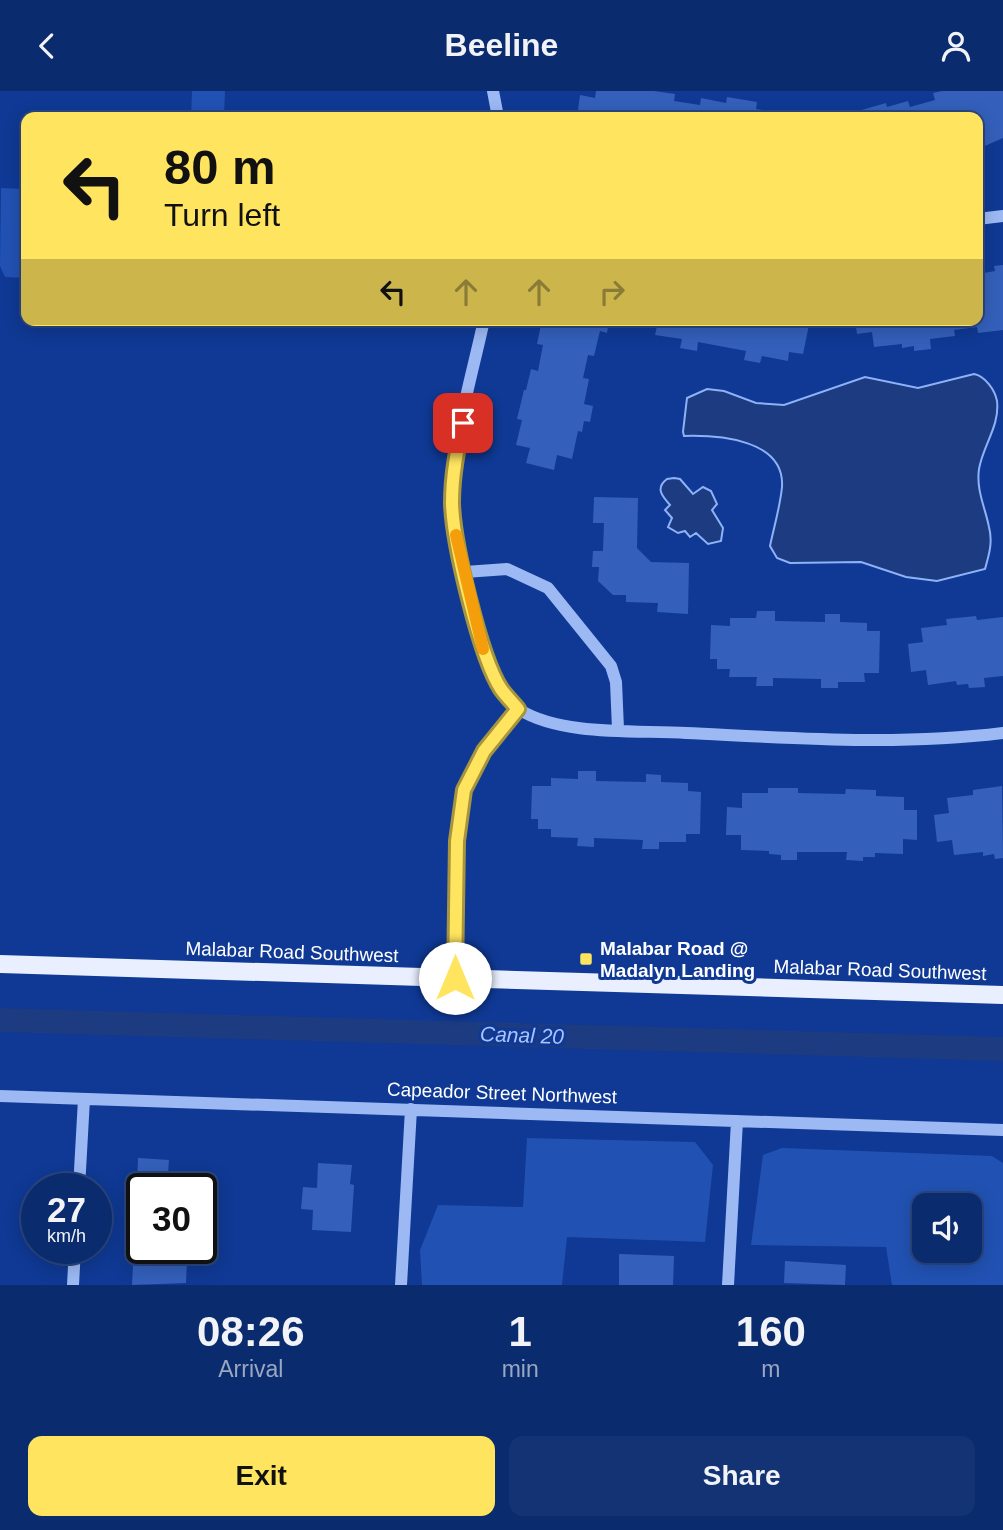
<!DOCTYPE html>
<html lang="en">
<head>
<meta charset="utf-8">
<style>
	:root { --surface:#0b2b6f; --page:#143374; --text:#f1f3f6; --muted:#9aa7c3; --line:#2b4782; --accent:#ffe45f }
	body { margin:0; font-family:Helvetica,sans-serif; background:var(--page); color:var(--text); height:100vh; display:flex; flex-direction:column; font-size:26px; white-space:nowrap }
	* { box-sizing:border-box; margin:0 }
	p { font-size:23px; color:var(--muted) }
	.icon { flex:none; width:38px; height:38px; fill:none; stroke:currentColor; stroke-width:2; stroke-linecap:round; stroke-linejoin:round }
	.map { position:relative; height:1194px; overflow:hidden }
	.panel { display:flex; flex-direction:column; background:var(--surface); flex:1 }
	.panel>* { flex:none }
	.top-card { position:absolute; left:21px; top:21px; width:962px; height:214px; border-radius:14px; box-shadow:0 4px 18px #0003,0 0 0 2px var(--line); background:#ffe45f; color:#111; overflow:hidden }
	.controls { position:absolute; left:912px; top:1102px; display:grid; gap:14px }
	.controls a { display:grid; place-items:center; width:70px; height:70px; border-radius:14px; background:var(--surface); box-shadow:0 4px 18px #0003,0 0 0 2px var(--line); font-size:35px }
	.speed { position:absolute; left:21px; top:1082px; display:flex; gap:14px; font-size:35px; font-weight:700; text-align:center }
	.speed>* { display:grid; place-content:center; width:91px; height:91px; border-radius:50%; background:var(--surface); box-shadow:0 4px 18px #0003,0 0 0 2px var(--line); line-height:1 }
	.speed small { font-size:18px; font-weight:400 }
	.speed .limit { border:4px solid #111; border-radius:10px; background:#fff; color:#111 }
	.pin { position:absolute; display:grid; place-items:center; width:60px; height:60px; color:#fff; margin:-30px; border-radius:14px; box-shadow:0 4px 10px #0006 }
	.me { position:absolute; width:77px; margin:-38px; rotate:0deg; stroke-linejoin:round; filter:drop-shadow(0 0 5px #0008) }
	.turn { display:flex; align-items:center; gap:24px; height:147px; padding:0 28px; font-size:32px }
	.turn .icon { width:91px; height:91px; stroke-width:2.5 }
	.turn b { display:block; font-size:49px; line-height:60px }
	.lanes { display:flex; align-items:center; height:66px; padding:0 28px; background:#0003; justify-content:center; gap:35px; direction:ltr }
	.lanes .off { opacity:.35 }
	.eta { display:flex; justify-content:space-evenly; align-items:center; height:119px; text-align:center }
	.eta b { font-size:42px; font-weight:800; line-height:49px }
	.button { display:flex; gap:14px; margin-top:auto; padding:14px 28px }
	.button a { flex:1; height:80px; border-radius:14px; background:var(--accent); color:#111; font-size:28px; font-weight:800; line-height:80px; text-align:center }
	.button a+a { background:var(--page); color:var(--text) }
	header { display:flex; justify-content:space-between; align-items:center; height:91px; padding:0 28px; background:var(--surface); font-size:32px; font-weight:800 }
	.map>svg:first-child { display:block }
	.green { fill:#2152b3; fill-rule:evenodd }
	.water { fill:#1c3b80; stroke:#8eb2f8; stroke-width:2 }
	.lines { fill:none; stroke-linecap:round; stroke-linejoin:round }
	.canal { stroke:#1c3b80; stroke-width:24 }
	.building { fill:#3460bb }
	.minor { stroke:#9cb9f4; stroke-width:12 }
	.major { stroke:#e9efff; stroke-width:18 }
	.route-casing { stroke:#a6943e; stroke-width:18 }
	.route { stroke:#ffe45f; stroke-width:12 }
	.slow { stroke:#f59e0b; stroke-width:12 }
	.poi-dot { fill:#ffe45f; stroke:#0f3994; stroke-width:2.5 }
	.labels { text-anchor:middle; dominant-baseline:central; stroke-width:6; stroke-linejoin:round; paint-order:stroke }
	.poi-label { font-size:19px; font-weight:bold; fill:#fff; stroke:#0f3994; text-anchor:start }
	.street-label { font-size:19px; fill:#fff; stroke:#0f3994 }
	.water-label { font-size:21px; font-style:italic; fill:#a8c4fb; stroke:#0f3994 }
</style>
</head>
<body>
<header><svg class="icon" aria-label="back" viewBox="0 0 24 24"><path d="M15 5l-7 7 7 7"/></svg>Beeline<svg class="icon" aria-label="person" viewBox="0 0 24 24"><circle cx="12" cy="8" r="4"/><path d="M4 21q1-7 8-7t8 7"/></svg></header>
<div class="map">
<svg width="1003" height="1194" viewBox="0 0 1003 1194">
	<rect width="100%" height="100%" fill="#0f3994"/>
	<path class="green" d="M192,0H225L224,26H191Z
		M1,97L26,98V187L5,186L0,175Z
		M527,1047L695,1051L713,1074L705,1151L567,1146L562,1194H422L420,1159L438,1114L523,1116Z
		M782,1057L992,1065L1003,1072V1194H892L886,1156L751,1154L763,1064ZM924,1115H970V1160H924Z"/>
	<path class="water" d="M974,283C985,285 995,299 997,310C1000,335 983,354 979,378C976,399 985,416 989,436C993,451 989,464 985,478L937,490L906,486L861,471L790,472L777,467L770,455C774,436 780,416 782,396C785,348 718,344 684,345L683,341L687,307L707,298L724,300L756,312L784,314L865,286L918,297Z
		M674,387L680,388L693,403L703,396L711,400L717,413L712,419L723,437L721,450L708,453L696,442L690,446L685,440L678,442L668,436L672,427L665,419L670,414C662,405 655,397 667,388Z"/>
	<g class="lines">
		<path class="canal" d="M0,929L1003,958"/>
	</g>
	<path class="building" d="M596,0H654L675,3L674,10L700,14L701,7L726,12L727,6L757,11L756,18L783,22V26H577L580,4L595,7Z
		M942,0H1003V47L978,58V26H859L858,20L886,12L887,16L908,10L910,16L935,9L933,2Z
		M1003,174V239L978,242L977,236L954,239L955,245L930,248L931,258L914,260V255L902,257V253L874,256L872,241L857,243L855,229H978V183L995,180L994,175Z
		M542,229H609L607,242L600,240L594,265L588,264L583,287L589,288L584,313L593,315L590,331L584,330L582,341L578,340L572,368L557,364L554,379L526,372L530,357L516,354L522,329L517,328L524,299H526L531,278L538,280L543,254L537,253Z
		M645,229H810L803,263L789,261L788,270L762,265L760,272L744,269L746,260L698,251L697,260L680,257L682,248L655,244L657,235L644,233Z
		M594,406L638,407L637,457L651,471L689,472L688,523L657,521L658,512L626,511V504H613L598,490L599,476H592L593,460H603L604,432H593Z
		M757,520H775V530L825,531V523H840V531L867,532V540H880L879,582H864L865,591H838V597H821V588L773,587V595H756L757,586H729L730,578H717V568H710L711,534L730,535V527H756Z
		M976,525L977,529L1003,526V585L984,587L985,596L969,597L968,593L957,594L956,590L928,594L926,579L911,581L908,553L923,551L921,537L947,534L946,528Z
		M578,680H596V690L646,691V683L661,684V691L688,692V700L701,701L700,743H686V751H659V758H642L643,749L594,747V756L577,755L578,747L551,746V738H538V728H531L532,695H551V687L578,688Z
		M1002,695L1003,767L995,768L994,763L983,765V761L954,764L952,749L937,751L934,724L949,722L947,707L973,704V699Z
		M768,697H798V702L845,703L846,698L876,699V705L904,706V719H917V749L903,748V763L875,762V766H863V770L846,769L847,761H797V769H781V764L769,763V760L741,759V744H726L727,716L742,717V702H768Z
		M138,1067L169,1069L167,1097H142V1127L125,1126L126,1109H132L133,1093H137Z
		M318,1072L352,1074L350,1093L354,1094L351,1141L312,1139L313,1119L301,1118L303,1096L317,1097Z
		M134,1157L176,1159L175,1169H187L186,1192L132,1194Z
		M619,1163L674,1165L673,1194H619Z
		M785,1170L846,1174L845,1194L784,1192Z"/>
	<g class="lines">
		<path class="minor" d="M493,0L498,26
			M978,128L1003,125
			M484,229C473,280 457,333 453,385C449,431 479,594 520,619C562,645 637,639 686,642C792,647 897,655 1003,642
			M465,481L507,478L548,497L611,575L616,591L618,638
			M455,887L457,749L464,699L484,660L518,618
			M0,1005L1003,1039
			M79,1097L84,1008
			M73,1194L75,1157
			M401,1194L411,1018
			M728,1194L737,1030"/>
		<path class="major" d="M0,873L1003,904"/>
	</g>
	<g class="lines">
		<g class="route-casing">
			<path id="route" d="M455,887L457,750L464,699L484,660L518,618C513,612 506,605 501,598C480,566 453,451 452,412C452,384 457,359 463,332"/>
		</g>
		<use href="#route" class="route"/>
		<path class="slow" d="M456,444L483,558"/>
	</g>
	<rect class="poi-dot" x="579" y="861" width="14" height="14" rx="3.5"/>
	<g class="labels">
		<g class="poi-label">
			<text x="600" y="857">Malabar Road @<tspan x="600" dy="22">Madalyn Landing</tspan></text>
		</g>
		<g class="street-label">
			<text transform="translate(292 861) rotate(2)">Malabar Road Southwest</text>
			<text transform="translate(880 879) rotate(2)">Malabar Road Southwest</text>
			<text transform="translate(502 1002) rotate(2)">Capeador Street Northwest</text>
		</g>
		<g class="water-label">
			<text transform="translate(522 944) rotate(2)">Canal 20</text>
		</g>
	</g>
</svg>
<div class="controls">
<a><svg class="icon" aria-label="sound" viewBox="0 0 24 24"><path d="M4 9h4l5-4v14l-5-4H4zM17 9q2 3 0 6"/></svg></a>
</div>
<div class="speed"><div>27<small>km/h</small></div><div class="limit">30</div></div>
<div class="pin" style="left:463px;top:332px;background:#d93025"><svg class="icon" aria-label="arrive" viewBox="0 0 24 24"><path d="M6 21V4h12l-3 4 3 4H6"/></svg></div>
<svg class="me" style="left:455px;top:887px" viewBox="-20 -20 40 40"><circle r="19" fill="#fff"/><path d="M0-13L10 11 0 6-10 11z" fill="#ffe45f"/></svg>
<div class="top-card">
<div class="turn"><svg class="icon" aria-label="left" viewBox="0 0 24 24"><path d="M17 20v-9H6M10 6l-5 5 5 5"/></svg><div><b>80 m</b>Turn left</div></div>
<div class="lanes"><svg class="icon" aria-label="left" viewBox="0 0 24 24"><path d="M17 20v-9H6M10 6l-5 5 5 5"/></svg><svg class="icon off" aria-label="ahead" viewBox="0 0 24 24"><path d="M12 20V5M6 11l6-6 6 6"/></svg><svg class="icon off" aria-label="ahead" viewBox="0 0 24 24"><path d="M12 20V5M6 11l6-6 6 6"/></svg><svg class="icon off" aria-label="right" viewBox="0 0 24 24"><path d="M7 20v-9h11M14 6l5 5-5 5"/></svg></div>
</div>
</div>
<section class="panel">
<div class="eta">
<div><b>08:26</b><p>Arrival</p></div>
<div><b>1</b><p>min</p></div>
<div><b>160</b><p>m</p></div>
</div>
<div class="button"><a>Exit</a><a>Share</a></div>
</section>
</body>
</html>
